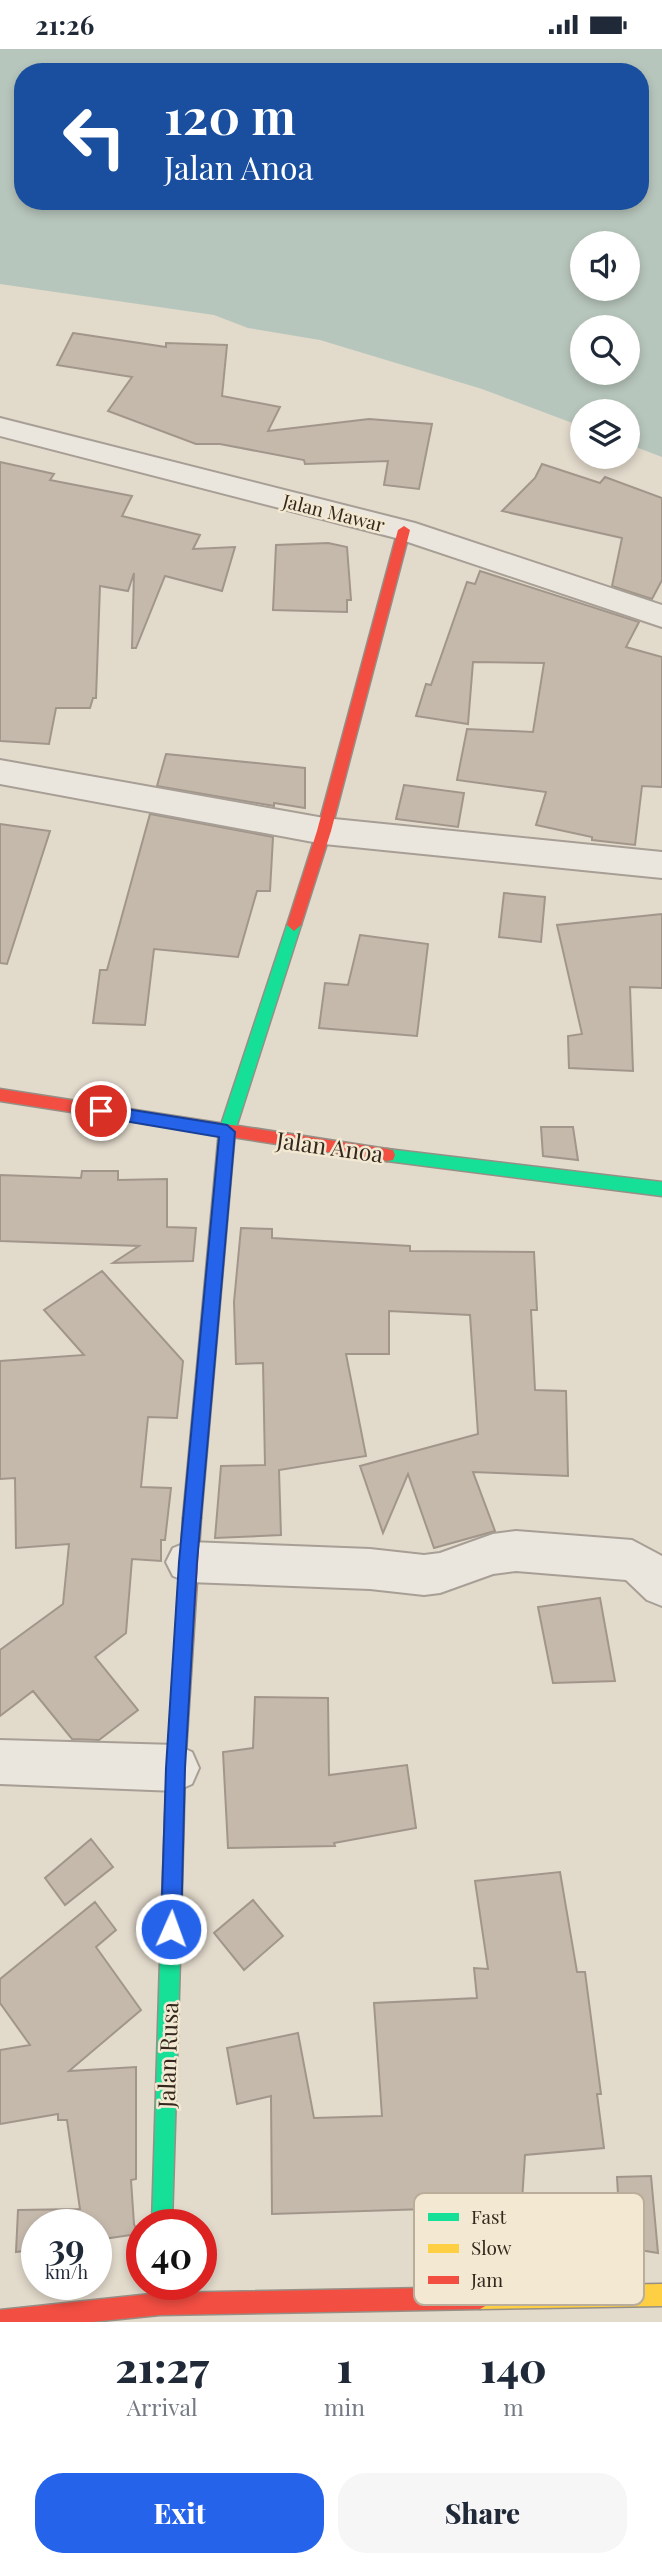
<!DOCTYPE html>
<html lang="en">
<head>
<meta charset="utf-8">
<style>
	:root { --surface:#fff; --page:#f6f6f7; --text:#1f2937; --muted:#747a83; --accent:#2563eb }
	body { margin:0; font-family:"Playfair Display",serif; background:var(--page); color:var(--text); height:100vh; display:flex; flex-direction:column; font-size:26px; white-space:nowrap }
	* { box-sizing:border-box; margin:0 }
	p { font-size:23px; color:var(--muted) }
	.icon { flex:none; width:38px; height:38px; fill:none; stroke:currentColor; stroke-width:2; stroke-linecap:round; stroke-linejoin:round }
	.map { position:relative; height:2273px; overflow:hidden }
	.panel { display:flex; flex-direction:column; background:var(--surface); flex:1 }
	.panel>* { flex:none }
	.hud { position:absolute; left:14px; top:14px; width:635px; height:147px; border-radius:28px; box-shadow:0 4px 10px #0003; background:#1a4fa0; color:#fff; overflow:hidden }
	.fabs { position:absolute; left:570px; top:182px; display:grid; gap:14px }
	.fabs a { display:grid; place-items:center; width:70px; height:70px; border-radius:50%; background:var(--surface); box-shadow:0 4px 10px #0003; font-size:35px }
	.speed { position:absolute; left:21px; top:2160px; display:flex; gap:14px; font-size:35px; font-weight:700; text-align:center }
	.speed>* { display:grid; place-content:center; width:91px; height:91px; border-radius:50%; background:var(--surface); box-shadow:0 4px 10px #0003; line-height:1 }
	.speed small { font-size:18px; font-weight:400 }
	.speed .limit { border:10px solid #d22; background:#fff; color:#111 }
	.pin { position:absolute; display:grid; place-items:center; width:60px; height:60px; color:#fff; margin:-30px; border:4px solid #fff; border-radius:50%; box-shadow:0 2px 7px #0007 }
	.me { position:absolute; width:77px; margin:-38px; rotate:2deg; stroke-linejoin:round; filter:drop-shadow(0 0 5px #0008) }
	.turn { display:flex; align-items:center; gap:24px; height:147px; padding:0 35px; font-size:32px }
	.turn .icon { width:91px; height:91px; stroke-width:2.5 }
	.turn b { display:block; font-size:49px; line-height:60px }
	.eta { display:flex; justify-content:space-evenly; align-items:center; height:119px; text-align:center }
	.eta b { font-size:42px; font-weight:800; line-height:49px }
	.button { display:flex; gap:14px; margin-top:auto; padding:14px 35px }
	.button a { flex:1; height:80px; border-radius:28px; background:var(--accent); color:#fff; font-size:28px; font-weight:800; line-height:80px; text-align:center }
	.button a+a { background:var(--page); color:var(--text) }
	.status { display:flex; justify-content:space-between; align-items:center; height:49px; padding:0 35px; background:var(--surface); direction:ltr }
	.status svg { height:19px; fill:currentColor }
	.map>svg:first-child { display:block }
	.water { fill:#b7c6bc; fill-rule:evenodd }
	.building { fill:#c5b9ac; stroke:#a2968b; stroke-width:2 }
	.lines { fill:none; stroke-linecap:round; stroke-linejoin:round }
	.street-casing { stroke:#a79f95; stroke-width:4 }
	.fast-casing { stroke:#968f85; stroke-width:3 }
	.slow-casing { stroke:#968f85; stroke-width:3 }
	.jam-casing { stroke:#968f85; stroke-width:3 }
	.street { fill:#eae5dd; fill-rule:evenodd }
	.fast { fill:#16e098; fill-rule:evenodd }
	.slow { fill:#ffcf43; fill-rule:evenodd }
	.jam { fill:#f24e42; fill-rule:evenodd }
	.route { fill:#2563eb; stroke:#184099; stroke-width:2 }
	.labels { text-anchor:middle; dominant-baseline:central; stroke-width:5; stroke-linejoin:round; paint-order:stroke }
	.far-street-label { font-size:19px; fill:#34281e; stroke:#f3e8d1 }
	.street-label { font-size:23px; fill:#34281e; stroke:#f3e8d1 }
	.key { fill:#f3e8d1; stroke:#baae9b; stroke-width:2 }
	.key-label { font-size:19px; fill:#34281e }
</style>
</head>
<body>
<div class="status"><b>21:26</b><svg viewBox="0 0 49 12"><path d="M0 12V9h3v3zM5 12V6h3v6zM10 12V3h3v9zM15 12V0h3v12zM26 1h20v11H26zM47 4h2v5h-2z"/></svg></div>
<div class="map">
<svg width="662" height="2273" viewBox="0 0 662 2273">
	<rect width="100%" height="100%" fill="#e2dacb"/>
	<path class="water" d="M0,0H662V408L628,395V362H583V378L482,340L320,291L248,279L214,266L0,235ZM23,23H640V152H23ZM583,194H628V240H583ZM583,278H628V324H583Z"/>
	<path class="building" d="M73,284L166,298V294L227,296L222,347L280,358L268,382L369,370L432,375L419,440L384,436L388,412L305,415L304,411L220,395H196L108,362L132,328L57,316Z
		M0,413L54,425L50,431L132,447L122,467L200,486L193,500L235,498L222,542L165,527L136,599H132L134,524L128,542L100,537L96,649H93L90,659H56L49,695L0,692Z
		M542,415L600,434L605,428L662,449V531L652,550L612,537L622,489L502,462L535,429Z
		M328,494L347,498L351,551H347V563L273,561L276,496Z
		M480,522L639,573L626,598L662,608V738L642,737L635,796L592,791V788L536,776L546,743L457,731L467,680L533,683L544,614L473,613L468,675L416,667L426,635L431,636L467,533L475,535Z
		M166,705L305,719V759L274,754V757L157,737Z
		M404,736L464,744L458,778L396,770Z
		M150,765L273,788L270,842H257L238,908L154,900L145,976L93,974L100,921H107Z
		M0,775L50,782L7,915L0,914Z
		M504,844L545,848L541,893L499,888Z
		M662,865V939L630,938L633,1022L569,1019L568,987L582,985L557,876Z
		M360,886L428,895L417,987L319,979L325,934L348,936Z
		M541,1078H573L578,1111L543,1107Z
		M82,1122H118V1131L167,1130V1178L196,1179L193,1212L113,1214L139,1197L0,1192V1126L81,1129Z
		M241,1179L272,1180V1189L410,1197V1202L534,1203L537,1261H531L535,1341L566,1342L568,1427L473,1423L495,1482L434,1499L408,1425L383,1484L360,1417L478,1385L470,1266L389,1262V1305H346L366,1407L279,1421L281,1486L215,1489L221,1417L265,1416L263,1314L236,1315L234,1253Z
		M102,1222L183,1312L177,1369L148,1368L141,1438L171,1439L165,1491H161V1512L132,1510L126,1584L95,1608L138,1661L99,1691L72,1690L33,1642L0,1667V1601L63,1555L69,1495L16,1499L15,1429L0,1430V1312L84,1306L44,1261Z
		M600,1549L615,1632L553,1634L538,1558Z
		M255,1648L328,1649L329,1726L407,1716L416,1779L334,1794L335,1797L228,1799L223,1703L253,1699Z
		M91,1790L113,1818L65,1856L45,1829Z
		M560,1823L577,1923H585L601,2045H597L604,2099L525,2106L519,2198L486,2194L488,2158L272,2165L271,2047L237,2055L227,1999L298,1984L314,2069L382,2067L374,1954L477,1949L474,1919L488,1920L475,1832Z
		M253,1851L283,1887L244,1921L214,1884Z
		M95,1853L116,1881L96,1898L141,1961L69,2022L136,2018V2130L131,2131L134,2175L138,2185L96,2191V2175H37V2200L16,2203L18,2161L80,2160L67,2071H58V2065L0,2075V2001L30,1996L0,1954V1930Z
		M651,2127L658,2204L621,2198L617,2128Z"/>
	<g class="lines">
		<g class="street-casing">
			<path id="street" d="M0,369L415,474L662,556V578L396,489L0,387Z
				M0,711L324,769L662,803V829L324,795L0,735Z
				M516,1482L632,1491L662,1507V1557L647,1551L626,1531L516,1522L493,1525L440,1544L424,1546L370,1540L188,1533L173,1527L166,1513L173,1499L188,1493L370,1500L424,1506L440,1504L493,1485Z
				M0,1691L176,1696L192,1703L199,1719L192,1735L176,1742L0,1735Z"/>
		</g>
		<g class="fast-casing">
			<path id="fast" d="M294,870L301,876L235,1082L201,1469L198,1475L192,1477L186,1475L183,1469L219,1082L287,876Z
				M387,1100L662,1133V1147L387,1112L381,1111L379,1106L381,1101Z
				M171,1868L178,1871L181,1878L172,2175H152L161,1878L164,1871Z"/>
		</g>
		<g class="slow-casing">
			<path id="slow" d="M662,2235V2257L480,2260L473,2256L469,2249L473,2242L480,2238Z"/>
		</g>
		<g class="jam-casing">
			<path id="jam" d="M404,477L410,481L331,782L301,876L294,882L287,876L317,782L398,481Z
				M0,1040L387,1100L393,1101L395,1106L393,1111L387,1112L0,1052Z
				M192,1461L198,1463L201,1469L185,1719L181,1878L178,1885L171,1888L164,1885L161,1878L167,1719L183,1469L186,1463Z
				M480,2238L487,2242L491,2249L487,2256L480,2260L160,2266L91,2273H0V2261L160,2244Z"/>
		</g>
		<use href="#street" class="street"/>
		<use href="#fast" class="fast"/>
		<use href="#slow" class="slow"/>
		<use href="#jam" class="jam"/>
	</g>
	<path class="route" d="M101,1056L227,1076L235,1083L197,1513L185,1719L181,1880L178,1887L171,1890L164,1887L161,1880L166,1719L179,1513L219,1088L101,1068L93,1062Z"/>
	<g class="labels">
		<g class="far-street-label">
			<text transform="translate(334 463) rotate(14)">Jalan Mawar</text>
		</g>
		<g class="street-label">
			<text transform="translate(330 1097) rotate(8)">Jalan Anoa</text>
			<text transform="translate(167 2006) rotate(-88)">Jalan Rusa</text>
		</g>
	</g>
	<rect x="414" y="2144" width="230" height="112" rx="10" class="key"/>
	<rect x="428" y="2164" width="31" height="8" fill="#16e098"/>
	<rect x="428" y="2195" width="31" height="9" fill="#ffcf43"/>
	<rect x="428" y="2227" width="31" height="8" fill="#f24e42"/>
	<g class="key-label">
		<text x="471" y="2175">Fast</text>
		<text x="471" y="2206">Slow</text>
		<text x="471" y="2238">Jam</text>
	</g>
</svg>
<div class="fabs">
<a><svg class="icon" aria-label="sound" viewBox="0 0 24 24"><path d="M4 9h4l5-4v14l-5-4H4zM17 9q2 3 0 6"/></svg></a>
<a><svg class="icon" aria-label="search" viewBox="0 0 24 24"><circle cx="10" cy="10" r="6"/><path d="M15 15l6 6"/></svg></a>
<a><svg class="icon" aria-label="layers" viewBox="0 0 24 24"><path d="M12 4l9 5-9 5-9-5zM3 14l9 5 9-5"/></svg></a>
</div>
<div class="speed"><div>39<small>km/h</small></div><div class="limit">40</div></div>
<div class="pin" style="left:101px;top:1062px;background:#d93025"><svg class="icon" aria-label="arrive" viewBox="0 0 24 24"><path d="M6 21V4h12l-3 4 3 4H6"/></svg></div>
<svg class="me" style="left:171px;top:1880px" viewBox="-20 -20 40 40"><circle r="17" fill="#2563eb" stroke="#fff" stroke-width="3"/><path d="M0-11L8 9 0 5-8 9z" fill="#fff"/></svg>
<div class="hud">
<div class="turn"><svg class="icon" aria-label="left" viewBox="0 0 24 24"><path d="M17 20v-9H6M10 6l-5 5 5 5"/></svg><div><b>120 m</b>Jalan Anoa</div></div>
</div>
</div>
<section class="panel">
<div class="eta">
<div><b>21:27</b><p>Arrival</p></div>
<div><b>1</b><p>min</p></div>
<div><b>140</b><p>m</p></div>
</div>
<div class="button"><a>Exit</a><a>Share</a></div>
</section>
</body>
</html>
